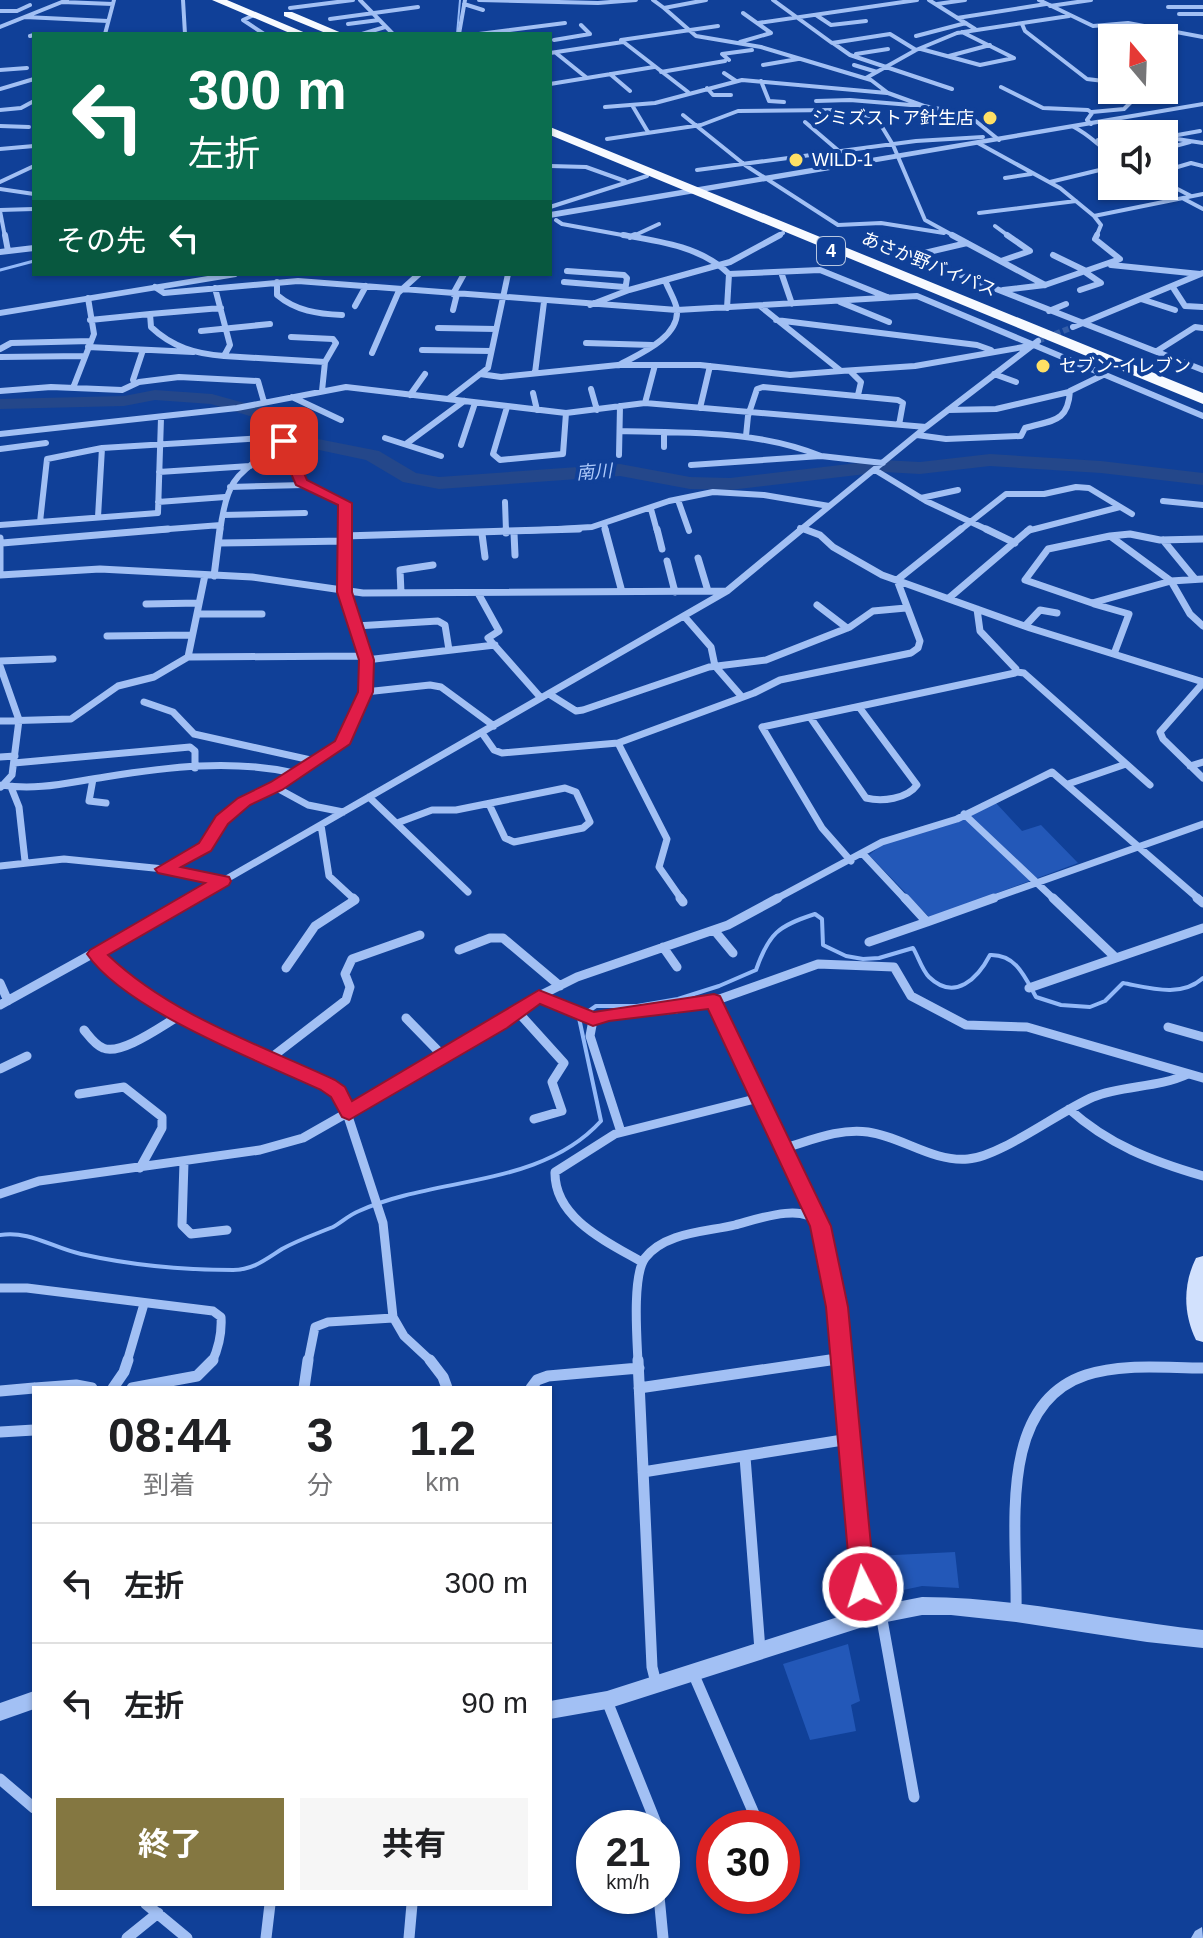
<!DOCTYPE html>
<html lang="ja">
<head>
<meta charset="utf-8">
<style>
	:root { --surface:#fff; --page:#f6f6f6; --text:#202124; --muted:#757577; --line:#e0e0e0; --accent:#847741 }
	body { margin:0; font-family:Helvetica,"Noto Sans JP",sans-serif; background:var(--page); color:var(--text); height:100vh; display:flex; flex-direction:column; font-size:30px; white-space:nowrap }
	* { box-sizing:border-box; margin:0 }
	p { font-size:26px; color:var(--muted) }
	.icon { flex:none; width:44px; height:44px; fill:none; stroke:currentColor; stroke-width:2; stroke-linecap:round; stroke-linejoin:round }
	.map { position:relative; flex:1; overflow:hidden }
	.sheet { position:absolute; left:32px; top:1386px; width:520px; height:520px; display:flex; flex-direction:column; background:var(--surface); border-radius:0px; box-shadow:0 2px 6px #0004 }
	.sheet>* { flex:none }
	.guide { position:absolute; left:32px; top:32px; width:520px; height:244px; border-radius:0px; box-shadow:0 2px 6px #0004; background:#0b6e4f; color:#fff; overflow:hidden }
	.needle { width:52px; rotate:341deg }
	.tools { position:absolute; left:1098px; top:24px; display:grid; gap:16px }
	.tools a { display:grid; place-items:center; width:80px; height:80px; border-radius:0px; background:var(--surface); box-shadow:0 2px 6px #0004; font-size:40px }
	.speed { position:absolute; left:576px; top:1810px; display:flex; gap:16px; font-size:40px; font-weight:700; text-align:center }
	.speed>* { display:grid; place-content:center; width:104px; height:104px; border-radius:50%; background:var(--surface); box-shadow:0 2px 6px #0004; line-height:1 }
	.speed small { font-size:20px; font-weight:400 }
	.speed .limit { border:12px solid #d22; background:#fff; color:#111 }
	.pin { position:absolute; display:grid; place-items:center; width:68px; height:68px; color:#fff; margin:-34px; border-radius:16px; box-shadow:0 4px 12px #0006 }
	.me { position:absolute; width:88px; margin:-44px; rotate:355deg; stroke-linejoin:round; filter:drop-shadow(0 0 6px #0008) }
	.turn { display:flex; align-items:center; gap:28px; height:168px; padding:0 24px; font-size:36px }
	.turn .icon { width:104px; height:104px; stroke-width:2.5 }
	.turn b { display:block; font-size:56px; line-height:68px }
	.then { display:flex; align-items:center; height:76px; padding:0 24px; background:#0003; gap:16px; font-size:30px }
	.eta { display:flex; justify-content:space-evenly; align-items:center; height:136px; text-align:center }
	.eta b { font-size:48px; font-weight:700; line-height:56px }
	.primary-button { display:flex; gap:16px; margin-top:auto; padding:16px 24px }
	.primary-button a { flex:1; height:92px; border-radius:0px; background:var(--accent); color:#fff; font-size:32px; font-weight:700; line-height:92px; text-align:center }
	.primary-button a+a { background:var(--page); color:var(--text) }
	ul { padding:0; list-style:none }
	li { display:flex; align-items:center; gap:24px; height:120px; padding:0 24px; border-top:2px solid var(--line) }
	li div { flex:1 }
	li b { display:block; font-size:30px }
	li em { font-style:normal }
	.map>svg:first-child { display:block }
	.green { fill:#2358b8 }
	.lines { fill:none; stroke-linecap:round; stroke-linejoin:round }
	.stream-far2 { stroke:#93b9f8; stroke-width:2 }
	.stream-far1 { stroke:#93b9f8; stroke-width:3 }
	.stream { stroke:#93b9f8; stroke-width:4 }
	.river { fill:#24478a; fill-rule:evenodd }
	.minor-tunnel { stroke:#345da7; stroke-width:6; stroke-dasharray:6 3; stroke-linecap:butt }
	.minor-far4 { stroke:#a2c0f4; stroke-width:4 }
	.minor-far3 { stroke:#a2c0f4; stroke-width:6 }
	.minor-far2 { stroke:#a2c0f4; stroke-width:7 }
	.minor-far1 { stroke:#a2c0f4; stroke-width:9 }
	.minor { stroke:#a2c0f4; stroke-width:11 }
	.tertiary { fill:#a2c0f4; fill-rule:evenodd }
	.secondary { fill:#d2e1fd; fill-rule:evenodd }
	.trunk { fill:#f7faff; fill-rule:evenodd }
	.route { fill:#e11d48; stroke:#92132f; stroke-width:2 }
	.poi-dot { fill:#ffe065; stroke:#104098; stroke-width:3 }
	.labels { text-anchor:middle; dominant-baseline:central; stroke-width:8; stroke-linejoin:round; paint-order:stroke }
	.far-poi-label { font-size:18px; fill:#fff; stroke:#104098; text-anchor:start }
	.shield { fill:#104098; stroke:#b7c6e0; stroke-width:2 }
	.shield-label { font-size:18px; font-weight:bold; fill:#fff }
	.far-street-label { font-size:18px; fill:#fff; stroke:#104098 }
	.far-water-label { font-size:18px; font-style:italic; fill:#aecafb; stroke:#104098 }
</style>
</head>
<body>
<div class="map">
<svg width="1203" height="1938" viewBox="0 0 1203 1938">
	<rect width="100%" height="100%" fill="#104098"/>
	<path class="green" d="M996,803L1022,831L1041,825L1078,863L930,918L869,855L884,843Z
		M955,1552L959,1588L922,1586L880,1595L875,1556Z
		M848,1644L860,1701L851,1705L856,1731L810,1740L783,1664Z"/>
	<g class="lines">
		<path class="stream-far2" d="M457,34L460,0"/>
		<path class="stream-far1" d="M0,270L34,261"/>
		<path class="stream" d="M0,1235C29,1230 53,1248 81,1254C130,1265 183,1270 233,1270C253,1270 266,1259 282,1249C298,1240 316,1234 333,1227C342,1222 349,1215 359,1211C436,1176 540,1188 601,1121L579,1018L596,1006H637L678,999L719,986L756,970C769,933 778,926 815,914L822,919L823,945L846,956L863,959L879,958L913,948C918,956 922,970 929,977C955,1002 978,978 990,955C1016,954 1025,977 1036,997L1061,1005L1090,1007L1105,1001L1123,983C1150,988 1181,998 1203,978"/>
		<path class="river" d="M155,390L212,394L270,410L318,439L379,451L416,473L439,477L620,464L690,477L730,478L883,460L920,462L990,454L1101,461L1203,473V485L1101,473L990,466L920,474L883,472L730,490L690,489L620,476L439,489L403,482L366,460L305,447L256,418L211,404L155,400L124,406L0,409V399L124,396Z"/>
		<path class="minor-tunnel" d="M1038,341L1073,327"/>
		<path class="minor-far4" d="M183,0L185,34
			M360,0L393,34
			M479,0L598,3L636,0
			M653,0L664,8L706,0
			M773,0L832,43L890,34L916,50
			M929,0L975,29
			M1039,0L1093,26L1128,23L1203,37
			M62,2L113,4
			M464,4L483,10
			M937,4L965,0
			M1050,6L1091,0
			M1168,7H1203
			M290,8L353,0
			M664,8L696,36L761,47L871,80L888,93L924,106L967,114L999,140
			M0,11H17L30,5
			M1179,14H1203
			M254,15L243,20L264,34
			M816,15L831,25L866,21
			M25,17L108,21
			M957,18L1046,4
			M330,19L418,7
			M758,23L917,0
			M348,24L379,20
			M1022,24L1025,31L1087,79L1112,82
			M0,27L67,0
			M105,34L114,0
			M362,34L385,27
			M459,34L465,0
			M479,34L565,23
			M30,36L34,35
			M916,36L966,23
			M554,40L590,34L581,25
			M740,42L771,33L743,13
			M833,43L850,55L952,89
			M921,49L980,65L1014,58L962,32
			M550,53L623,42
			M556,53L587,78
			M856,54L888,49
			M949,56L990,45
			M729,60L722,54L752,50
			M763,65L798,59
			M854,65L877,72
			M0,70L27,68
			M661,72L725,61
			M724,73L736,81
			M610,74L630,91
			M866,78L916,50L957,33L1069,16
			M761,81L769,101L784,102
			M550,84L654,67
			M1001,87L1043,108L1088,110L1092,113L1087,120L1091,124
			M707,88L713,95H731
			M0,89L34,79
			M688,92L621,40L718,26
			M816,101L850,100L923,106
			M632,105L648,132
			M605,107L655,103L742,80L887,93
			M0,110L21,108L34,101
			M1092,112L1124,109L1143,90
			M683,115L745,165L838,225L881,223L944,233
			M805,122L840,152
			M0,126L29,127
			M1074,127C1091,136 1097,145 1112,154
			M1145,134L1144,130L1166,126
			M1172,136L1200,131
			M1164,137L1203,143
			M607,139L701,125L738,111L834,110L876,117L893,145L925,220L956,237
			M1098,140L1112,138
			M978,143L1060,188L1094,216L1203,194
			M0,149L34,146
			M1164,149L1190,142
			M550,166L586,167L625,181
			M697,170L916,141L983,137
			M1164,171L1191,163L1203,166
			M1005,178L1031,174
			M0,182L34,166
			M1050,182L1112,167
			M1164,182L1191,196
			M0,189L34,194
			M1184,199L1203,209
			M550,207L647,176
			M0,210L34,209
			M0,211L5,237
			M979,213L1076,201
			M1094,216L1101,225L1096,237
			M556,220L562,224L633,237
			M995,226L1010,237
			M631,237L659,224
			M776,237L783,233"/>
		<path class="minor-far3" d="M5,235L8,251
			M623,235C659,241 702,247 729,274L727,308
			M952,235L1045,285
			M630,237L635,235
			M967,243L916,255L917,258L1203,370
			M0,252L34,248
			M1053,255L1086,271
			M1001,261L1030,251L1007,235
			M1111,265L1200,274
			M567,271L624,275L627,278L625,291
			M781,272L792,304
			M729,274L820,270L887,297
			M277,282V295C296,311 318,314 342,315
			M564,282L624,287
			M155,287L164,293L298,281L677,310L917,296L1203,416
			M215,288L230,345L224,356L325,362
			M1174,289L1185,306L1203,307
			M1003,290L1045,285L1120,259L1095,239L1097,235
			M1080,290L1101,283L1085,272
			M453,294L464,274
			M1141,299L1175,310
			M840,302L889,322
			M590,305L629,290L730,262L780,235
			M355,306L366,286
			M760,306L841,371L915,366L1029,346
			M453,310L457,294
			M1049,311L1066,304
			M150,314L221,308
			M90,320L150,314L151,327C172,347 196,354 224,356
			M776,320L977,345L991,350
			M1073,327L1203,273
			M438,328L496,329
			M201,331L270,324
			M291,337L333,339L336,343L325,362L322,391
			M586,343L652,345
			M88,347L193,352
			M0,349L11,343L91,341
			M422,350L491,351
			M1157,351L1195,327L1203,328
			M372,353L398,293L419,274
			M0,357L85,356
			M619,365C639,354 679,338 677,310C676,301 668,289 665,280
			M850,371L861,382L858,395
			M535,373L544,302
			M480,374L501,377L618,365H700L790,375L841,371
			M994,374L1016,382
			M135,383L133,380L143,350
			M73,388L94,334L88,298
			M591,389L597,410
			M0,391L51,387L122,390L139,382L179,377L258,381L264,402
			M533,393L537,410
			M410,395L425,374
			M292,397L341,420
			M448,399L488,368L508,274
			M645,403L655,365
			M507,407L493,454L500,460L563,454L566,413
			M700,408L710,366
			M948,410L996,409L1069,392
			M621,431C689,433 757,430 821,456
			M664,432V447
			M0,434L237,408L346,387L566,413L645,403L926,427
			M917,435L946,439L1021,436L1025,428C1052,420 1068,423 1070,391L1103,375
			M746,436L748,416L757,389L763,387L898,400L903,403L899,425
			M385,438L441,456
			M406,444L464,401
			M461,445L475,403
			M0,449L46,443
			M619,455L620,406
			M691,465L821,456L883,463
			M875,470L926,501L990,531
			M159,472L250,466
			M230,487L304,485
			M921,498L958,490
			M678,500L689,531
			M1163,501L1203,505
			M158,502L225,497
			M505,502L506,531
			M651,509L657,531
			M223,515L305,513
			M98,517L102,448
			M40,522L47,459L102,448L280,437L288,448L301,483L345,504V531
			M604,524L606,531
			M0,525L158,513L161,418
			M800,528L810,531
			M143,531L221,525
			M220,531C228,472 239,475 284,441
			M523,531L592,527L669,501L713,492L764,495L829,506
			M799,531L926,427L1038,341
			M959,531L1006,494H1044L1076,487L1089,488L1132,514
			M1027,531L1120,507"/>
		<path class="minor-far2" d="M345,529V592L366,660L365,692L430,685L441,687L494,726
			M506,529V533
			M605,529L622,592
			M657,529L662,549
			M804,529L820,535L833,547L882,575L1030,628L1203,682
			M986,529L1015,543
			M514,533L515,555
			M482,534L485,557
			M344,536L579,529
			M1110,536L1130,534L1160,540L1203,539
			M1110,536L1171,581L1092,603L1025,580L1048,549Z
			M0,538V570
			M1163,540L1195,579
			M2,543L168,529
			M219,543L344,541
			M698,558L708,591
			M667,561L675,592
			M0,575L100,569L252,577L363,593L726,591
			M214,576L220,529
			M1171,581L1190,614L1203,626
			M1171,581L1203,579
			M401,593L400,570L433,565
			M478,593L499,631L488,638L541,698
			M949,598L1030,529
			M146,604L199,603
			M1094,604L1129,614L1114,654
			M817,605L847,628
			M197,614H262
			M684,616L711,647L715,666L742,697
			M356,626L438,621L445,625L449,650
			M1025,626L1040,610L1057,613
			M107,636L192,635
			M188,657L205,575
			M366,660L495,645
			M0,661L53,659
			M0,666L19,720L12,775L1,787
			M1017,672L1024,673L1150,785
			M1203,683L1160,732L1163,739L1203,778
			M549,694L576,711L583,710L709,667L766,660L850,627L873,611L906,608
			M144,702L173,712L194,734L315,761
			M810,717L866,798C882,802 907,799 917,785L859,707
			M0,721L71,719L118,686L154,677L188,657L365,656
			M482,733L494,750L502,753L618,743L754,693L780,680L911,653L918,648L920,641L897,580L961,529
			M618,743L667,839L659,867L682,900
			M0,757L15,756
			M14,763L190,747L195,751V768
			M1190,766L1203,762
			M93,779L89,801L106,803
			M1068,784L1126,764
			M2,785C37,791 70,782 105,777C167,767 232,759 294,773
			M11,787L19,807L25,861
			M275,787L308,805L343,812
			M369,797L468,892
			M964,814L1055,900
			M397,823L432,810H456L565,788L576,792L590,822L583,828L514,842L505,838L489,804
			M321,825L329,876L355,900
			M863,854L906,900
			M851,861L822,828L762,727L1015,673L1016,669L980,631L977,609
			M0,866L64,859L164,869L222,881
			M164,869L205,847L222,820L244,801L276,786L342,744L365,692
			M190,900L727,591L802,529
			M774,900L882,842L957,819L1052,772L1200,900
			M988,900L1203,824"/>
		<path class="minor-far1" d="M680,898L683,902
			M905,898L927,922L994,898
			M1053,898L1116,958
			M1197,898L1203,903
			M714,930L733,953
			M869,942L927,922
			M663,947L677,967
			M459,950L490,938H503L560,986
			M96,954L128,983L163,1007L313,1077L342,1098L383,1223L393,1317L404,1336L432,1362
			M286,968L315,926L355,900L353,898
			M0,983L8,1001
			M1029,988L1203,928
			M539,996L593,1019
			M714,1001L785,1148L815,1219
			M0,1005L193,898
			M517,1011L564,1063L552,1082L562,1111L534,1119
			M406,1018L444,1057
			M1168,1027L1203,1037
			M84,1030C89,1036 95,1045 103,1048C121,1056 163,1025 179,1016
			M272,1057L346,1000L350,987L345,974L352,959L420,935
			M0,1069L27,1056
			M79,1094L124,1087L162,1117V1128L140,1168
			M1069,1109C1109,1145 1152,1161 1203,1176
			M621,1132L590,1036L593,1020L608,1015L675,1009L714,1001L818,964L894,967L911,996L966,1025L1027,1027L1203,1078
			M785,1148C812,1140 840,1128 868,1132C903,1137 932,1162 968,1159C1000,1157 1060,1111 1093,1097C1123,1085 1158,1088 1188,1074
			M184,1162L182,1225L191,1234L227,1230
			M0,1194L39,1181L260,1150L303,1138L419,1072L537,997L577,977L728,925L778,898
			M642,1262C607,1242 554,1218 555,1172L615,1134L759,1098
			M0,1288H27L213,1311L221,1317C222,1333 219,1347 212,1362
			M127,1362L144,1304
			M308,1362L315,1327L328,1322L393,1318
			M638,1362C637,1339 632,1276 645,1258C665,1232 706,1232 735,1225C755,1220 803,1202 818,1223C834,1246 839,1331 843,1362
			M816,1362L841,1358"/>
		<path class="minor" d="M430,1360L443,1377L447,1388
			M638,1360L652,1667L656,1683
			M842,1360L866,1616
			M35,1388L76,1385L92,1388
			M113,1388L124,1372L128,1360
			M132,1388L197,1376L213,1360
			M304,1388L308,1360
			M531,1388L537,1380L548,1376L639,1368
			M639,1388L830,1360
			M0,1391L34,1388
			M0,1432L34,1430
			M745,1457L760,1650
			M643,1472L849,1439
			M1016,1611C1018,1535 995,1405 1086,1375C1123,1363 1165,1368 1203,1368
			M881,1614L914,1797
			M693,1673L755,1816
			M607,1701L658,1828
			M0,1779L34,1808
			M659,1896L663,1938
			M146,1904L187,1938
			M127,1938L158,1913
			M266,1938L270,1904
			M409,1938L412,1904"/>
		<path class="tertiary" d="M1203,102V106L550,218V212Z
			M220,274H240L236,277L0,316V310Z
			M922,1597C1016,1597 1110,1620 1203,1630V1648L1147,1642L1016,1622L951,1615H922L866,1626L607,1709L550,1719V1701L607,1691L866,1608Z
			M34,1691V1709L0,1721V1703Z
			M1202,1927L1203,1938H1191L1195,1931Z"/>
		<path class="secondary" d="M1203,1256V1342L1196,1340C1183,1313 1183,1284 1196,1258Z"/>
		<path class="trunk" d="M212,0H227L308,34H292Z
			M284,12H292L344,34H328L284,16Z
			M550,127L1203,393V404L550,135Z"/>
	</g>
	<path class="route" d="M279,438L290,441L307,480L352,503V592L374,660L373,692L350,744L282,790L250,805L228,824L211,851L181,867L229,877L231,881L229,885L108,955C171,1015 258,1044 335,1080L345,1087L352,1101L539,990L594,1012L714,994L720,996L831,1226L848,1307L875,1587L872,1595L863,1598L855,1595L851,1587L826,1307L810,1226L708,1009L609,1021L593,1026L540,1004L507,1028L349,1120L342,1117L331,1097L321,1090C259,1061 125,1010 87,954L90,950L205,883L158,873L155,869L199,843L216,816L238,798L271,782L335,741L358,692L359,660L337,592L338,505L296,485L277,441Z"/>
	<g class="poi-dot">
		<circle cx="990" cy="118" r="8"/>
		<circle cx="796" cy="160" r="8"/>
		<circle cx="1043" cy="366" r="8"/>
	</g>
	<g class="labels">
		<g class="far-poi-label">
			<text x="974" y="118" text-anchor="end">シミズストア針生店</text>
			<text x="812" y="160">WILD-1</text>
			<text x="1059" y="366">セブン-イレブン</text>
		</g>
		<rect class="shield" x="817" y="237" width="28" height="28" rx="6"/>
		<g class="shield-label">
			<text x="831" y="251">4</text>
		</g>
		<g class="far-street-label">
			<text transform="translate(929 264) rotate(22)">あさか野バイパス</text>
		</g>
		<g class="far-water-label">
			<text transform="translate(594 472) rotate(-4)">南川</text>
		</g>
	</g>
</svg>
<div class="tools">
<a><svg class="needle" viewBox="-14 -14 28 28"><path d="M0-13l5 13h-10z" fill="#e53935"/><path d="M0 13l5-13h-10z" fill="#757577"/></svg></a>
<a><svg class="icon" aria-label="sound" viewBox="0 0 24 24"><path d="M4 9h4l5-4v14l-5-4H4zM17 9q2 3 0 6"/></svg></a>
</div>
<div class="speed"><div>21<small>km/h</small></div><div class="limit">30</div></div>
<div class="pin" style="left:284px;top:441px;background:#d93025"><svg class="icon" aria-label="arrive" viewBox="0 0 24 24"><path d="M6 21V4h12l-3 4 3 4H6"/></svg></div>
<svg class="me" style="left:863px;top:1587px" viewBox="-20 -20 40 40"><circle r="17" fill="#e11d48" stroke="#fff" stroke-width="3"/><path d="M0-11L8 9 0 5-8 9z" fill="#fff"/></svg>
<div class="guide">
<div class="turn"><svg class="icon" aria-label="left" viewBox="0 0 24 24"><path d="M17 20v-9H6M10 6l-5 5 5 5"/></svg><div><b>300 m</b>左折</div></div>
<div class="then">その先<svg class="icon" aria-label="left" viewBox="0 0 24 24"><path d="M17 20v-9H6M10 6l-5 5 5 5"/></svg></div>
</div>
<section class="sheet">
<div class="eta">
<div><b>08:44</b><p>到着</p></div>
<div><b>3</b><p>分</p></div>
<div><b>1.2</b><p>km</p></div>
</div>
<ul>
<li><svg class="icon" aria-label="left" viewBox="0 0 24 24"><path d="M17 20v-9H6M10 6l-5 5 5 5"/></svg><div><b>左折</b></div><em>300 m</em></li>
<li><svg class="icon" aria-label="left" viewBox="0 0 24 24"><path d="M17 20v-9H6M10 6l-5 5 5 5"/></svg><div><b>左折</b></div><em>90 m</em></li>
</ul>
<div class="primary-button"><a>終了</a><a>共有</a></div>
</section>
</div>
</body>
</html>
